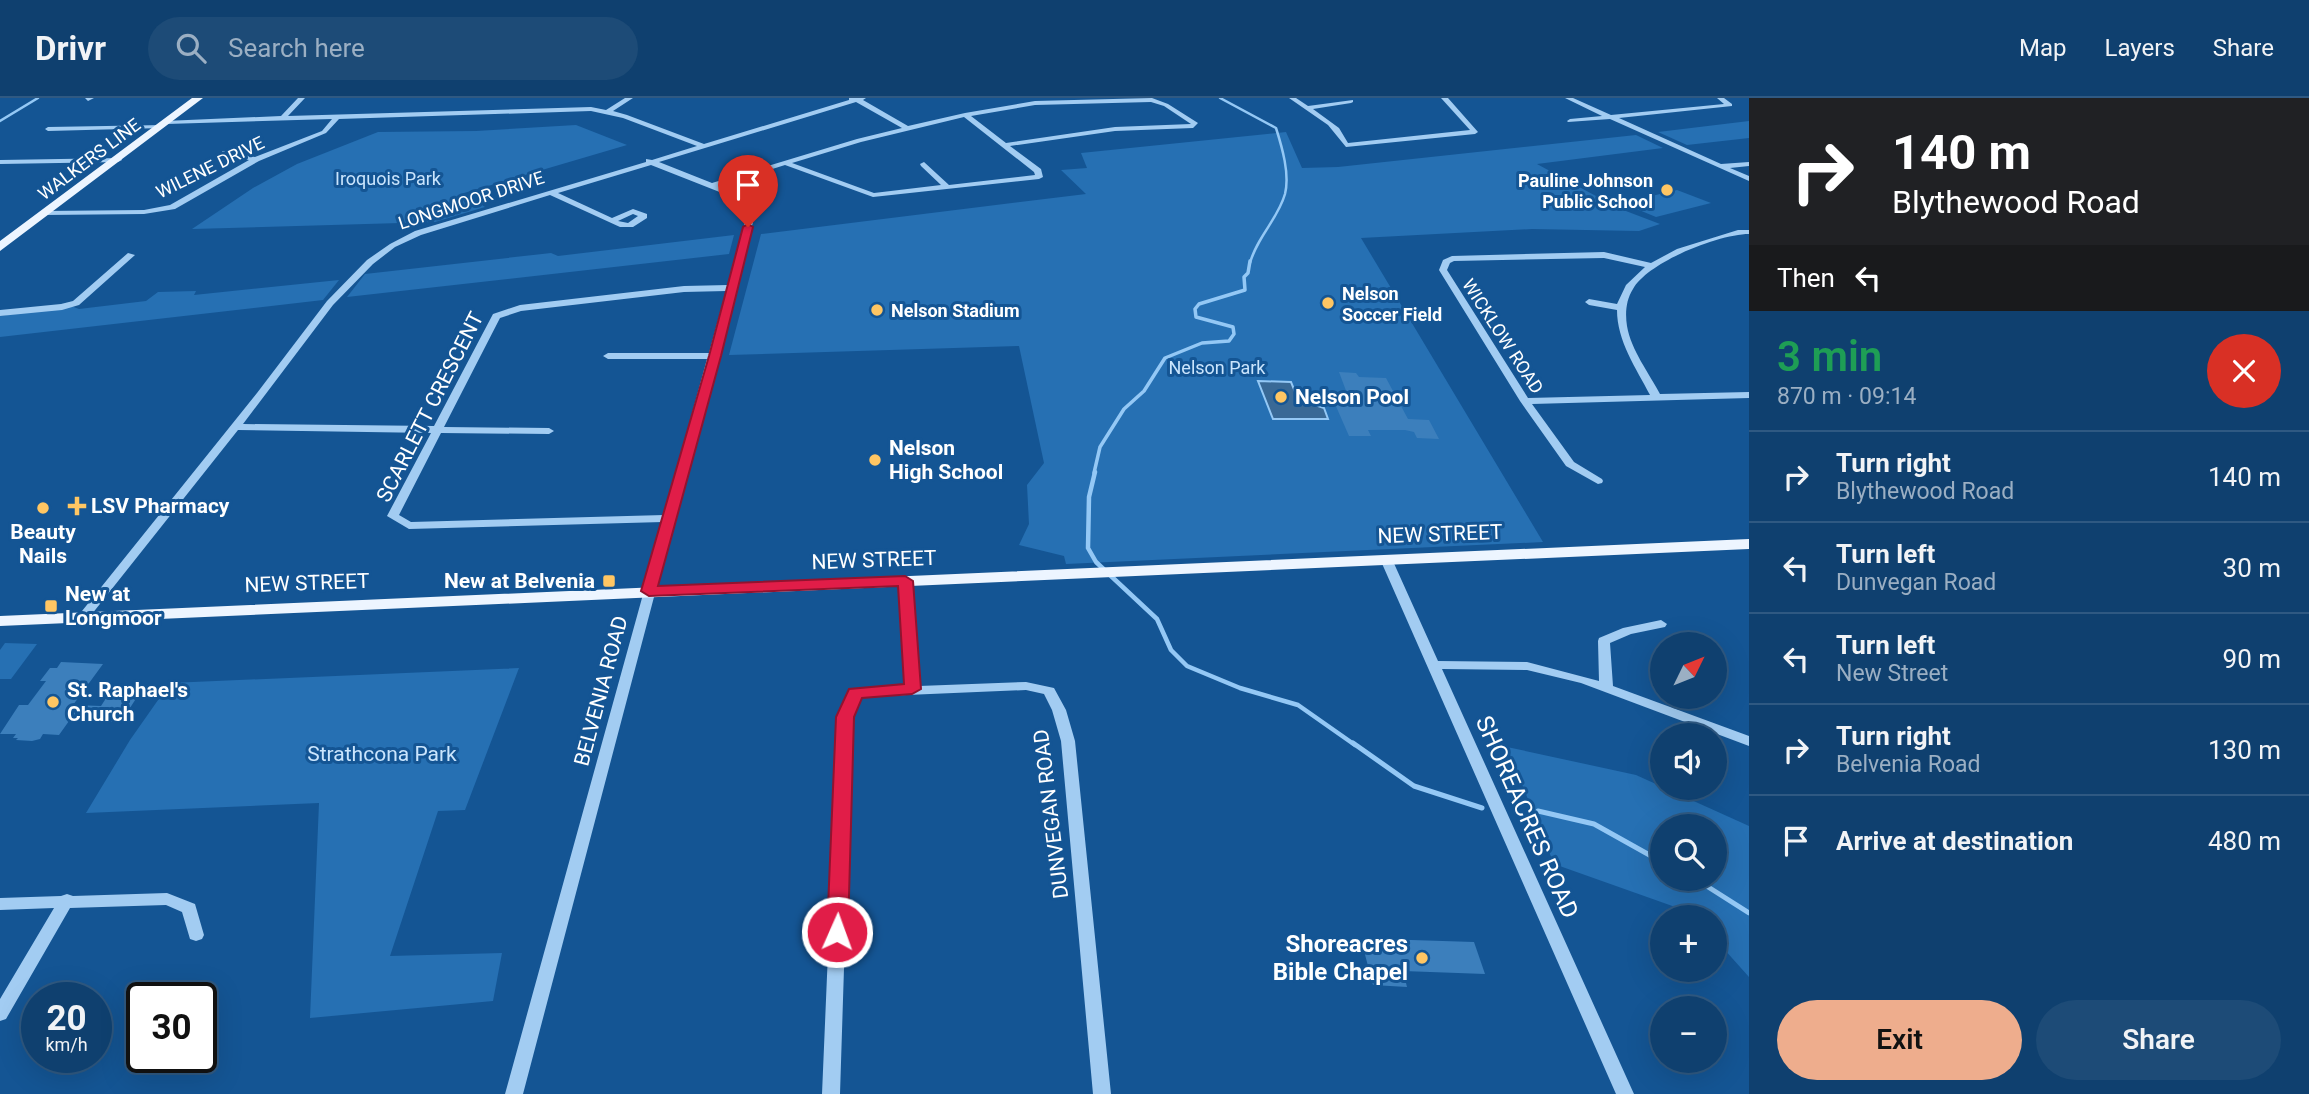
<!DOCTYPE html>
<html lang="en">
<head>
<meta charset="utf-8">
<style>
	:root { --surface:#0f406f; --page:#1d4b77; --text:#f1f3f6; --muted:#9bafc3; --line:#2f5982; --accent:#eead8d }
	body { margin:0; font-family:Roboto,sans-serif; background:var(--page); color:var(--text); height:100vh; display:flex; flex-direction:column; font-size:26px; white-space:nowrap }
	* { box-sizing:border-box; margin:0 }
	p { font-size:23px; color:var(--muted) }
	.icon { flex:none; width:38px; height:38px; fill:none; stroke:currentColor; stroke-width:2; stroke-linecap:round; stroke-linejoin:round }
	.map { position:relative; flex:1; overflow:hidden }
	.sheet { display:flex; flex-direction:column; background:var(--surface); width:560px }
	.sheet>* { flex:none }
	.top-card { background:#202124; color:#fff; overflow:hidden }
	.needle { width:46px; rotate:47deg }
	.buttons { position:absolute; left:1650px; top:534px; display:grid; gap:14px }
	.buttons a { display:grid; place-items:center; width:77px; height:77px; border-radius:50%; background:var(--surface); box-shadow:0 7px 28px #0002,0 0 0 2px var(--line); font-size:35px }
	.speed { position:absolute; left:21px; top:884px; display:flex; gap:14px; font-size:35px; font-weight:700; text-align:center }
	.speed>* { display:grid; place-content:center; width:91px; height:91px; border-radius:50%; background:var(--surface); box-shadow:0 7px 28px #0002,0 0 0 2px var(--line); line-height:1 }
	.speed small { font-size:18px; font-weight:400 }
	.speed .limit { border:4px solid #111; border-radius:10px; background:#fff; color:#111 }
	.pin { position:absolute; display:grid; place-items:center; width:60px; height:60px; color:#fff; margin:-72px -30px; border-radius:50% 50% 50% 0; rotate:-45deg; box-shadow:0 0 7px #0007 }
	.pin .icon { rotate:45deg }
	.me { position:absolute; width:77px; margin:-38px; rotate:2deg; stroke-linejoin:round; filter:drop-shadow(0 0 5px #0008) }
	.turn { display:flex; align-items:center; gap:24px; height:147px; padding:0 28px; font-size:32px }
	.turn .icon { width:91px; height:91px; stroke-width:2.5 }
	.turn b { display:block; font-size:49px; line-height:60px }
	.then { display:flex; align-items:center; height:66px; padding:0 28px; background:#0003; gap:14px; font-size:26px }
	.round { display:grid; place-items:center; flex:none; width:74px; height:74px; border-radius:37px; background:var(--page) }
	.headline { display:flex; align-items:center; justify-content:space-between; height:119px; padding:0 28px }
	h1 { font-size:42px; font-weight:600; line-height:52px; color:#1e9e55 }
	.button { display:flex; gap:14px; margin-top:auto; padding:14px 28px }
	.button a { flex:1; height:80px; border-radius:42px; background:var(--accent); color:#111; font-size:28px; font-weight:600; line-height:80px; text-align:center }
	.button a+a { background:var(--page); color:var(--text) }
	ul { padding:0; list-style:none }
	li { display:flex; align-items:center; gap:21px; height:91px; padding:0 28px; border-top:2px solid var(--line) }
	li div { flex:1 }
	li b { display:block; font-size:26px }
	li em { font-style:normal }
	header { display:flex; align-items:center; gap:42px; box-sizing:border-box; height:98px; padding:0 35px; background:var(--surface); border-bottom:2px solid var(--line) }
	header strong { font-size:33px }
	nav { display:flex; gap:38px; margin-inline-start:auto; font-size:24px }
	.search { width:490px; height:63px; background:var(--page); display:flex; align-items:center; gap:18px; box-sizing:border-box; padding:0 24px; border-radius:38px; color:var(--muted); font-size:26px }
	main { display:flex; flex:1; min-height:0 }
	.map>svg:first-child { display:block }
	.green { fill:#2670b3; fill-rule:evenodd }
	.water { fill:#396996; stroke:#94c8f5; stroke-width:2 }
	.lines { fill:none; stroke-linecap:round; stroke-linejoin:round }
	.stream-far3 { stroke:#94c8f5; stroke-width:2.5 }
	.stream-far2 { stroke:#94c8f5; stroke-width:3.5 }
	.stream-far1 { stroke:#94c8f5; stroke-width:4.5 }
	.stream { stroke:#94c8f5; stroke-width:5 }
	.building { fill:#3c7fbc }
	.minor { fill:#a2ccf2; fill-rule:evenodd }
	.major { fill:#edf5ff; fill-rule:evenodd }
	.route { fill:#e11d48; stroke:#92132f; stroke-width:2 }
	.poi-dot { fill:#ffc663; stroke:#145594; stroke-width:2.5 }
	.labels { text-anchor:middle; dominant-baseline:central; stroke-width:6; stroke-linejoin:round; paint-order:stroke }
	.far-street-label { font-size:18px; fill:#fff; stroke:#145594 }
	.far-park-label { font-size:18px; fill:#cae5fd; stroke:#145594 }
	.far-poi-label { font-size:18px; font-weight:bold; fill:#fff; stroke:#145594; text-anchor:start }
	.poi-label { font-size:21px; font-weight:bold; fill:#fff; stroke:#145594; text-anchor:start }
	.street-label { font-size:21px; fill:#fff; stroke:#145594 }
	.park-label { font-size:21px; fill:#cae5fd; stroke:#145594 }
	.near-street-label { font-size:24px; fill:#fff; stroke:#145594 }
	.near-poi-label { font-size:24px; font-weight:bold; fill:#fff; stroke:#145594; text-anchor:end }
</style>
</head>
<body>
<header>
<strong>Drivr</strong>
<div class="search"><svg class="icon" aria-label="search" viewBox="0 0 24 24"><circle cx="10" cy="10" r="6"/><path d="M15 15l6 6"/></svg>Search here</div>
<nav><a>Map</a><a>Layers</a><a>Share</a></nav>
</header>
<main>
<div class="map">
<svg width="1749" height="996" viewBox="0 0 1749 996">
	<rect width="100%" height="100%" fill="#145594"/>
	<path class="green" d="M1749,23V40L1687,47L1658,34Z
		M576,27L627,47L464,95L485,109L435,124L192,131L253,90L297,66L378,34L476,33Z
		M1286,34L1302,70L1338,69L1636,37L1663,50L1537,66L1618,110L1660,126L1639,133L1532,131L1361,140L1543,444L1066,466L1064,458L1019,447L1029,426L1027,387L1044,365L1019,248L729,257L761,136L1086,96L1061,72L1087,70L1081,55Z
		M1677,92L1711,105L1656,119L1622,105Z
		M734,137L729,156L347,199L365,176L551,155L558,158Z
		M339,182L323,202L0,239V218L71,208L79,211L146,203L158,194L196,193L194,197Z
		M5,545L37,546L11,581H0V552Z
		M519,570L465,712L438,713L390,858L502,855L493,903L310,920L319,705L86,715L130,642L170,585Z
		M1507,649L1636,677L1749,728V879L1715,841V819H1689L1678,810L1554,766ZM1662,728H1715V780H1662Z"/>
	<path class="water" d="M1258,283L1291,284L1300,306L1309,305L1324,310L1328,321H1273Z"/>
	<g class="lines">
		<path class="stream-far3" d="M1220,0L1276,30C1282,49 1290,76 1285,96C1278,121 1257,139 1250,165
			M0,23L38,0"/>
		<path class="stream-far2" d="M1094,375L1100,349L1124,311L1144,293L1165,260L1202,245L1229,243L1234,236L1233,229L1196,219L1195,211L1199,206L1245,192L1244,179L1248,175L1250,163"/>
		<path class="stream-far1" d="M1095,374L1089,399L1088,450L1096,464L1157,521L1171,552L1187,568L1240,590L1298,607L1355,647"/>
		<path class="stream" d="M1353,645L1414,688L1482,710
			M1538,713L1594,726L1662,764
			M1694,780L1749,815"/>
	</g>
	<path class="building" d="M1339,274L1356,275L1359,279L1386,280L1408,321L1429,322L1439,341L1417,340L1414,334L1405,332H1368L1371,338H1349L1335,306H1351Z
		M61,564L103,566L73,607L101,608L112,591H137L132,599H137L121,624L69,623L59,637L43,636L40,641L32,643L16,642L18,640H13L16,636H0L19,607H28L46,583H40L50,570H57Z
		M1380,841L1474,844L1485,876L1403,873L1407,889L1373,887L1363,849L1383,850Z"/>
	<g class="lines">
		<path class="minor" d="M85,0H94L88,3Z
			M298,0H305L288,18L591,9L606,12L625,0H633L613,13L627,17L704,46L849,2V0H866L863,2L908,28L965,15L1035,3L1152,0L1168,6L1198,25L1193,30L1115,33L1010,48L1041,71L1043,79L1039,81L873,99L785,67L719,88L751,100L757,109L718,256L720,258L717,260L523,996H505L663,424L409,431L387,418L431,335L238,332L88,521H80L78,518L257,295L327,203L367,162L390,146L415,133L646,64V61L652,62L697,48L623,20L591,13L339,21L326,35L259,63L175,111L144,116L45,117L41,115L45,113L144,112L170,107L249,62L222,57V53L255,59L322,33L332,21L167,26L165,25V23L281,18ZM856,4L902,30L857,41L712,85L659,64ZM1151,4L1164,8L1191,26L1115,29L1006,45L971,18L1035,7ZM964,19L1034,74L1035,77L949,87L924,64L920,66L921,68L941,87L874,95L792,65L861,44ZM651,67L745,104L749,109L728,187L684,188L520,207L493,216L434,328L243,326L333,207L373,166L395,149L421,137L550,97L620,129H633L647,120V116L633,111L612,120L558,95ZM633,116L638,118L628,125L618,123ZM726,193L709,255H608L603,258L608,261H707L664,417L411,424L399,417L441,335L549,336L554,333L549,330L444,329L500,220L521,213L684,194Z
			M1289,0H1296L1308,8L1353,2V4L1351,5L1313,11L1339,30L1348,45L1470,32L1441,0H1448L1478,34L1475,36L1346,49L1328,27Z
			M1565,0H1573L1611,17L1724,6L1717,0H1724L1732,6V8L1619,20L1721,66L1749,64V68L1730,70L1749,78V83L1610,21L1568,24L1567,23L1570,21L1602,18Z
			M164,27L165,28L162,30L48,33L45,31L48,29Z
			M121,60L122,62L118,64L0,66V62Z
			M1738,132H1749V136C1719,136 1648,164 1633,191C1626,202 1625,215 1627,228C1631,252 1649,275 1660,296L1749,294V300L1532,306L1574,364L1602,381L1603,383L1602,385L1598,386L1566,368L1520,303L1439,172L1443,162L1452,158L1604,154L1651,165L1677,151ZM1604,160L1645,169L1626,187L1617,206L1589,201L1585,204L1589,207L1617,212C1617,243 1636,270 1650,297L1528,300L1447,172L1450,165L1454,163Z
			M128,155L135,157L79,207L62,212L0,218V212L61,206L73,203Z
			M1386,457L1392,461L1438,563L1527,564L1599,583L1598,543L1599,540L1623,530L1661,522L1667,526L1665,529L1631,536L1610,545L1613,588L1749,638V648L1581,585L1527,572L1442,571L1634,996H1616L1380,461Z
			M905,479L911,483L919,588L1026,584L1054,590L1066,612L1075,643L1111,996H1093L1061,643L1052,612L1044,596L1026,592L860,599L852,619L840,996H822L838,619L850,592L906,589L899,483Z
			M167,795L195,806L204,837L202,841L196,843L190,841L182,814L166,807L70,810L6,921L0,923V901L54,810L0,812V800L61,798L67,796L73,798Z"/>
		<path class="major" d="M192,0H203L0,153V143Z
			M1749,441V451L0,528V518Z"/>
	</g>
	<path class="route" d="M748,126L753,129L721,258L658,488L905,478L913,483L921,591L912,596L862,600L854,619L848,834L845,840L837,842L830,840L827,834L836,619L849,591L904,586L898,488L649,498L641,493L709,258L743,129Z"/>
	<g class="poi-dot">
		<circle cx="1667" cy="92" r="7"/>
		<circle cx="1328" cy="205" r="7"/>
		<circle cx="877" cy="212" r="7"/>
		<circle cx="1281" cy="299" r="7"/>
		<circle cx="875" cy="362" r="7"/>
		<path d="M73.5 397.5h7v7h7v7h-7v7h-7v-7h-7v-7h7z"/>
		<circle cx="43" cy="410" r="7"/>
		<rect x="602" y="476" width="14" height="14" rx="3.5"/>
		<rect x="44" y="501" width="14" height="14" rx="3.5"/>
		<circle cx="53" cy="604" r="7"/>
		<circle cx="1422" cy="860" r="7"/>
	</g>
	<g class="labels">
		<g class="far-street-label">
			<text transform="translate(89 61) rotate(-37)">WALKERS LINE</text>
			<text transform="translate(210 69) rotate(-26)">WILENE DRIVE</text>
			<text transform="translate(471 102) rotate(-18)">LONGMOOR DRIVE</text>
			<text transform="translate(1503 238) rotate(57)">WICKLOW ROAD</text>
		</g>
		<g class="far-park-label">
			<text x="388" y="80">Iroquois Park</text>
			<text x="1217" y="269">Nelson Park</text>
		</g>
		<g class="far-poi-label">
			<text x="1653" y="82" text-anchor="end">Pauline Johnson<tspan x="1653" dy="21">Public School</tspan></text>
			<text x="1342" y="195">Nelson<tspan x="1342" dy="21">Soccer Field</tspan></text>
			<text x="891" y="212">Nelson Stadium</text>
		</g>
		<g class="poi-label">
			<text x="1295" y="299">Nelson Pool</text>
			<text x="889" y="350">Nelson<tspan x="889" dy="24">High School</tspan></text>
			<text x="91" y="408">LSV Pharmacy</text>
			<text x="43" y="434" text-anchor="middle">Beauty<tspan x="43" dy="24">Nails</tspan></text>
			<text x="595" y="483" text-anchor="end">New at Belvenia</text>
			<text x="65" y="496">New at<tspan x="65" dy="24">Longmoor</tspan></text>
			<text x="67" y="592">St. Raphael's<tspan x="67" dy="24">Church</tspan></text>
		</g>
		<g class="street-label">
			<text transform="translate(430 309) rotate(-63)">SCARLETT CRESCENT</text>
			<text transform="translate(1440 436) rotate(-2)">NEW STREET</text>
			<text transform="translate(874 462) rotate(-2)">NEW STREET</text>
			<text transform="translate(307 485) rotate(-2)">NEW STREET</text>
			<text transform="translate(601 593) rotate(-75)">BELVENIA ROAD</text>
			<text transform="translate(1051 716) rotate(-97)">DUNVEGAN ROAD</text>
		</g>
		<g class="park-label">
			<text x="382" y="656">Strathcona Park</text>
		</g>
		<g class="near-street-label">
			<text transform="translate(1527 719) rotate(66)">SHOREACRES ROAD</text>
		</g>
		<g class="near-poi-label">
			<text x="1408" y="846">Shoreacres<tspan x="1408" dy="28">Bible Chapel</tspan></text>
		</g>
	</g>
</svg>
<div class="buttons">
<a><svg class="needle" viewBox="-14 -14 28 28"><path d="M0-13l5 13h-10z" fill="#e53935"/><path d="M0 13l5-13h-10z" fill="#9bafc3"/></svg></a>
<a><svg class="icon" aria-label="sound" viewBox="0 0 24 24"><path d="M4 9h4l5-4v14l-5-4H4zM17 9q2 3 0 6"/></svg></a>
<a><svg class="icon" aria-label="search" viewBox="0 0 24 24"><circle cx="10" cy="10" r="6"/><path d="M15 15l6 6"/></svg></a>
<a>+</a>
<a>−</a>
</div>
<div class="speed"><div>20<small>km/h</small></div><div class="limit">30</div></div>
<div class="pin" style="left:748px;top:129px;background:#d93025"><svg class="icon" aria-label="arrive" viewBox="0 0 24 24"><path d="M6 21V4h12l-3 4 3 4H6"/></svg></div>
<svg class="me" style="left:837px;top:834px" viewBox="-20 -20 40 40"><circle r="17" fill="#e11d48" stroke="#fff" stroke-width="3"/><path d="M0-11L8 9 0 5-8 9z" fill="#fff"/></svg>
</div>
<section class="sheet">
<div class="top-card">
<div class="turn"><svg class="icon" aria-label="right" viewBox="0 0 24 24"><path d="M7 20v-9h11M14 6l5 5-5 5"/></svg><div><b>140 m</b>Blythewood Road</div></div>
<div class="then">Then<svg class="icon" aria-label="left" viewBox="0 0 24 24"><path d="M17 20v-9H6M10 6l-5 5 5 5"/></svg></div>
</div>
<div class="headline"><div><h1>3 min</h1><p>870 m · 09:14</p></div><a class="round" style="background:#d93025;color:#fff"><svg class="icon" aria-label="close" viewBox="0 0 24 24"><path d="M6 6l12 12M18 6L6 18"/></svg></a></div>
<ul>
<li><svg class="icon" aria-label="right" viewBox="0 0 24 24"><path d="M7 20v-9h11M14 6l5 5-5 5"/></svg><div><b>Turn right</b><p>Blythewood Road</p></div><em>140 m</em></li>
<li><svg class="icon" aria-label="left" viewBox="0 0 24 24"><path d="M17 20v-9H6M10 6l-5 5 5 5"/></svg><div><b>Turn left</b><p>Dunvegan Road</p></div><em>30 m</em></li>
<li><svg class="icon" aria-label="left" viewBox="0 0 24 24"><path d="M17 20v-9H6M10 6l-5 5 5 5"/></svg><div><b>Turn left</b><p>New Street</p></div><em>90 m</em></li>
<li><svg class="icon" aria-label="right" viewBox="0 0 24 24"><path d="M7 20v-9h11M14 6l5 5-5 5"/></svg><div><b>Turn right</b><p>Belvenia Road</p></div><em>130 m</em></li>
<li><svg class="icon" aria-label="arrive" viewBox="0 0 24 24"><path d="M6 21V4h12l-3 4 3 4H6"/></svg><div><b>Arrive at destination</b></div><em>480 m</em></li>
</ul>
<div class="button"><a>Exit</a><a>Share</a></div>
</section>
</main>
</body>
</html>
